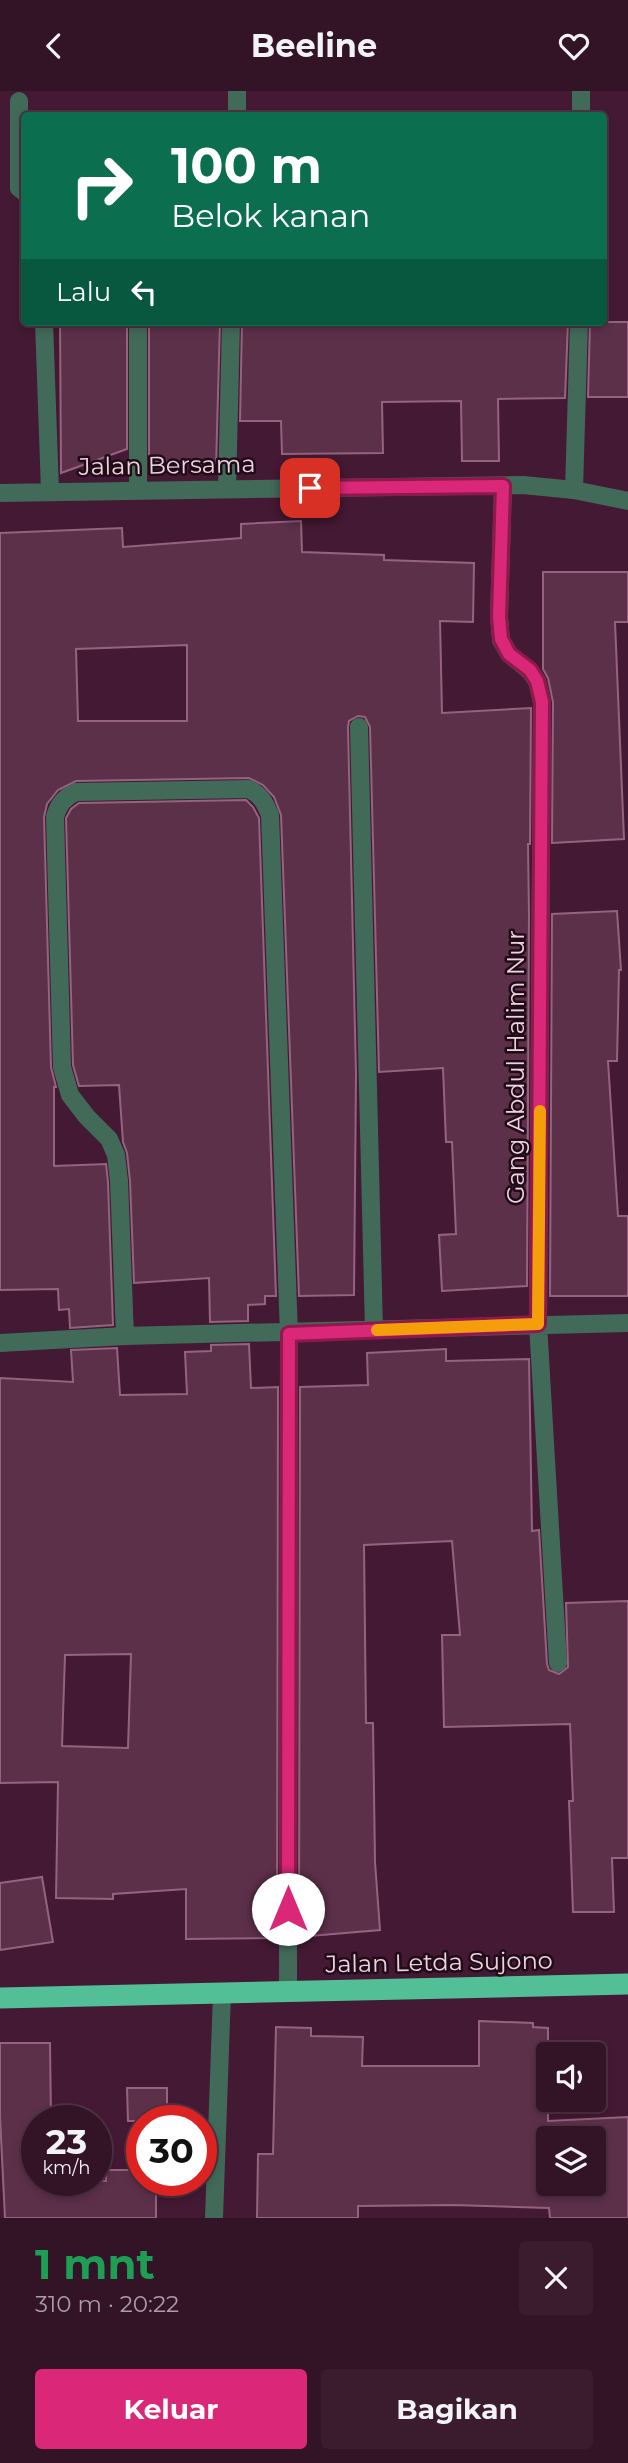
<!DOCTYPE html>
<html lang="id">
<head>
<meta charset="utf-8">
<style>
	:root { --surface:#331326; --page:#3b1c2e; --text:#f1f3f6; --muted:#a99ea7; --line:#4e3243; --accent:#db2777 }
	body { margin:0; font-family:Montserrat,sans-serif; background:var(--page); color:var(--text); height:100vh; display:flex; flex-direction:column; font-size:26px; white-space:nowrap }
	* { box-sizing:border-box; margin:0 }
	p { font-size:23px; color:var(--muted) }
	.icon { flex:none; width:38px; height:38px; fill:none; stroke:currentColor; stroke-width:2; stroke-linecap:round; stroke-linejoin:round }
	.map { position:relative; height:2127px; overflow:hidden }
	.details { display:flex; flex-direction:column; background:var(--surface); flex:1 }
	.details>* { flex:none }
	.guide { position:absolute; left:21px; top:21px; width:586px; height:214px; border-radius:7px; box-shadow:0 4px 10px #0003,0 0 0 2px var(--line); background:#0b6e4f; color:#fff; overflow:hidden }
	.fabs { position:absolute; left:536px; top:1951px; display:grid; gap:14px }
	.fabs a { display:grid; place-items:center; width:70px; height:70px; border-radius:7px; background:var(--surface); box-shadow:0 4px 10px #0003,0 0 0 2px var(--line); font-size:35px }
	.speed { position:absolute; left:21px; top:2014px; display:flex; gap:14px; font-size:35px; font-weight:700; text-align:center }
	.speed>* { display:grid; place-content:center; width:91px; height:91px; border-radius:50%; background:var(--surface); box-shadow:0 4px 10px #0003,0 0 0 2px var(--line); line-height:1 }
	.speed small { font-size:18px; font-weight:400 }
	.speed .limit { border:10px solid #d22; background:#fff; color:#111 }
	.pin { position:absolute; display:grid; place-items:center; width:60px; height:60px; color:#fff; margin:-30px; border-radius:14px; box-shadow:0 4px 10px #0006 }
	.me { position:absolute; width:77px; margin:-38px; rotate:0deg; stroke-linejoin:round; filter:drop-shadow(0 0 5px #0008) }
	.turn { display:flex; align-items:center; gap:24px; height:147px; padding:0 35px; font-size:32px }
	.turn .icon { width:91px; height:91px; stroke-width:2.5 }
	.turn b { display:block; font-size:49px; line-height:60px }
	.then { display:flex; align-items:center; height:66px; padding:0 35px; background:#0003; gap:14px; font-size:26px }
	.round { display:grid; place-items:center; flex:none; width:74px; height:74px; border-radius:7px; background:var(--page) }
	.summary { display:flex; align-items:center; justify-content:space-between; height:119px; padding:0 35px }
	h1 { font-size:42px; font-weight:700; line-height:52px; color:#1e9e55 }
	.cta { display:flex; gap:14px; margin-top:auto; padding:14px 35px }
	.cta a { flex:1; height:80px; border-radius:7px; background:var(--accent); color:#fff; font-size:28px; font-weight:700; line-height:80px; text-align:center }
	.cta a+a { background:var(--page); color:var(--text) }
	header { display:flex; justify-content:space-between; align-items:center; height:91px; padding:0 35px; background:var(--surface); font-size:32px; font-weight:700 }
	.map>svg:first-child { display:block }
	.building { fill:#5d304a; stroke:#95637f; stroke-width:2; fill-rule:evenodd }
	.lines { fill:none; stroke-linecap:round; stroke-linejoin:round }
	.minor { stroke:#426a59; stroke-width:18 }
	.highway { stroke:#53bf96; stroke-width:21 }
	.route-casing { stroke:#8e194d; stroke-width:18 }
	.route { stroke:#db2777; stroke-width:12 }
	.slow { stroke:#f59e0b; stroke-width:12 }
	.labels { text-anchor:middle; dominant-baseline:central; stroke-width:5; stroke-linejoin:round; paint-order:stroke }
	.street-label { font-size:24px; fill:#efd2e1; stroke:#1f0c17 }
</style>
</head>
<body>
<header><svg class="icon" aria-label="back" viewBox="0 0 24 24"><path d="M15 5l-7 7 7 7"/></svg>Beeline<svg class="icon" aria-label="heart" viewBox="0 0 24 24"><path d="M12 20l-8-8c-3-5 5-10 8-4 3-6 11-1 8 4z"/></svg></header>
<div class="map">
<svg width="628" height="2127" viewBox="0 0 628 2127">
	<rect width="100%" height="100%" fill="#441933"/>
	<path class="building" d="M60,231H127V358L61,382Z
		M149,231H220L216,376L149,369Z
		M242,231H568L565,307L498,308L499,370H462L461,310L382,311L383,362L282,363L281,330H240Z
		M590,231H628V306H588Z
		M301,430L302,461L384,464V469L474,472L473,531L440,530L442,622L531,617L530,753H528L529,824L527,1195L442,1200L439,1144L456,1143L452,1051H446L443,977L379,981L370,636L365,626L358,625L349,630L348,636L356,983L354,1204L299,1205L281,724L274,706L263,694L249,687L76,690L58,699L47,713L44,726L51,976L56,996H54V1075L106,1073L108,1091L113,1234L70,1237L69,1218L59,1219L58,1198L0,1199V442L122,437L123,456L241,447V433ZM187,554V630H78L76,558Z
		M543,481H628V531H615L624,748L552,752L553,611L548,587L543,578Z
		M246,709L253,716L259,727L276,1205H265V1213L248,1214V1230L210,1231L209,1187L134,1192L130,1090L127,1062L123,1051L119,994L79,995L73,974L66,727L71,718L79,712Z
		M617,820L621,879H619L617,970H608L618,1125H628V1205H550L552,823Z
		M249,1253L251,1297L278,1296L277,1847L186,1848V1798L113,1803V1808L56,1807L58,1691L0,1692V1287L73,1291L71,1259L117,1257L120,1304L187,1303L185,1261L211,1260V1254ZM131,1563L128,1657L62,1655L65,1564Z
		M446,1258V1270L529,1268L532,1440L539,1439L547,1573L549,1579L559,1583L568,1576L566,1512L628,1510V1767H612L614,1821H573L569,1710H573L570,1633L444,1636L442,1544H460L452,1450L364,1454L366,1632H373L375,1771L380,1839L299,1846L300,1296L368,1294L367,1262Z
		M42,1786L53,1851L0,1859V1792Z
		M479,1930L533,1932V1936L548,1937V2030L628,2026V2127H550L549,2117L453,2114L358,2115V2127H257L258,2063H273L276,1936L311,1937V1945L363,1946L362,1975H479ZM548,2048H593V2093H548Z
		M0,1952H50L51,2030H37V2090H106V2079H142V2090H156V2127H5L0,2026Z
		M127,1997H167V2030H128Z"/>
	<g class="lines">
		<path class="minor" d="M19,10V97L24,101
			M237,24V0
			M581,24V0
			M44,231L50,400
			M138,231V400
			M503,395L499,526L501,549L509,563L530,580L537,590L542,611L538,1233L558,1572
			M227,398L231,231
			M574,399L579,231
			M0,402L523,394L574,399L628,410
			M359,636L374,1239
			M125,1245L119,1090L116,1064L109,1048L87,1026L70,1004L62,976L55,726C58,714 64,706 76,701L249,698C261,704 265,712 270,724L289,1243L288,1901
			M0,1252L125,1245L628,1232
			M214,2127L222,1902"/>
		<path class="highway" d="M0,1907L628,1893"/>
	</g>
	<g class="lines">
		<g class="route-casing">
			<path id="route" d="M288,1818L289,1243L538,1233L542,611L537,590L530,579L509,563L501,548L499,526L503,395L310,397"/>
		</g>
		<use href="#route" class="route"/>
		<path class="slow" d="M377,1239L538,1233L540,1020"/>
	</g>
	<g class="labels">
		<g class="street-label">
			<text transform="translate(167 374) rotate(-1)">Jalan Bersama</text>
			<text transform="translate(515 976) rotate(-90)">Gang Abdul Halim Nur</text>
			<text transform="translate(439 1871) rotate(-1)">Jalan Letda Sujono</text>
		</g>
	</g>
</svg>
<div class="fabs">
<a><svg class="icon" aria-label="sound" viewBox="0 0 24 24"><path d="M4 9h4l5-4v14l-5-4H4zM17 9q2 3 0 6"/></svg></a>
<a><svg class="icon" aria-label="layers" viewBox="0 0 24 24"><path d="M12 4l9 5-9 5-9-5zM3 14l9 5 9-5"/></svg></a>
</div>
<div class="speed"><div>23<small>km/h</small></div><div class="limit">30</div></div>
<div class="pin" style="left:310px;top:397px;background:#d93025"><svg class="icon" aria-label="arrive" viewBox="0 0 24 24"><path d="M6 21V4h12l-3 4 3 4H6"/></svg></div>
<svg class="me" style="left:288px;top:1818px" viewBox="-20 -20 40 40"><circle r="19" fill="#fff"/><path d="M0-13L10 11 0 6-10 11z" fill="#db2777"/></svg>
<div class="guide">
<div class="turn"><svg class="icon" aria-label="right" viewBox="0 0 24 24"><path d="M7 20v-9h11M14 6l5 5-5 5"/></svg><div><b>100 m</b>Belok kanan</div></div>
<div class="then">Lalu<svg class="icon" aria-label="left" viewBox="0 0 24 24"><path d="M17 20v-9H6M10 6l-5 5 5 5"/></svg></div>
</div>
</div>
<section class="details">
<div class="summary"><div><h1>1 mnt</h1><p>310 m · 20:22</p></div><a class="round"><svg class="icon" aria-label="close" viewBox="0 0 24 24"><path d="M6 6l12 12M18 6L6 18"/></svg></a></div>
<div class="cta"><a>Keluar</a><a>Bagikan</a></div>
</section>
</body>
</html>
